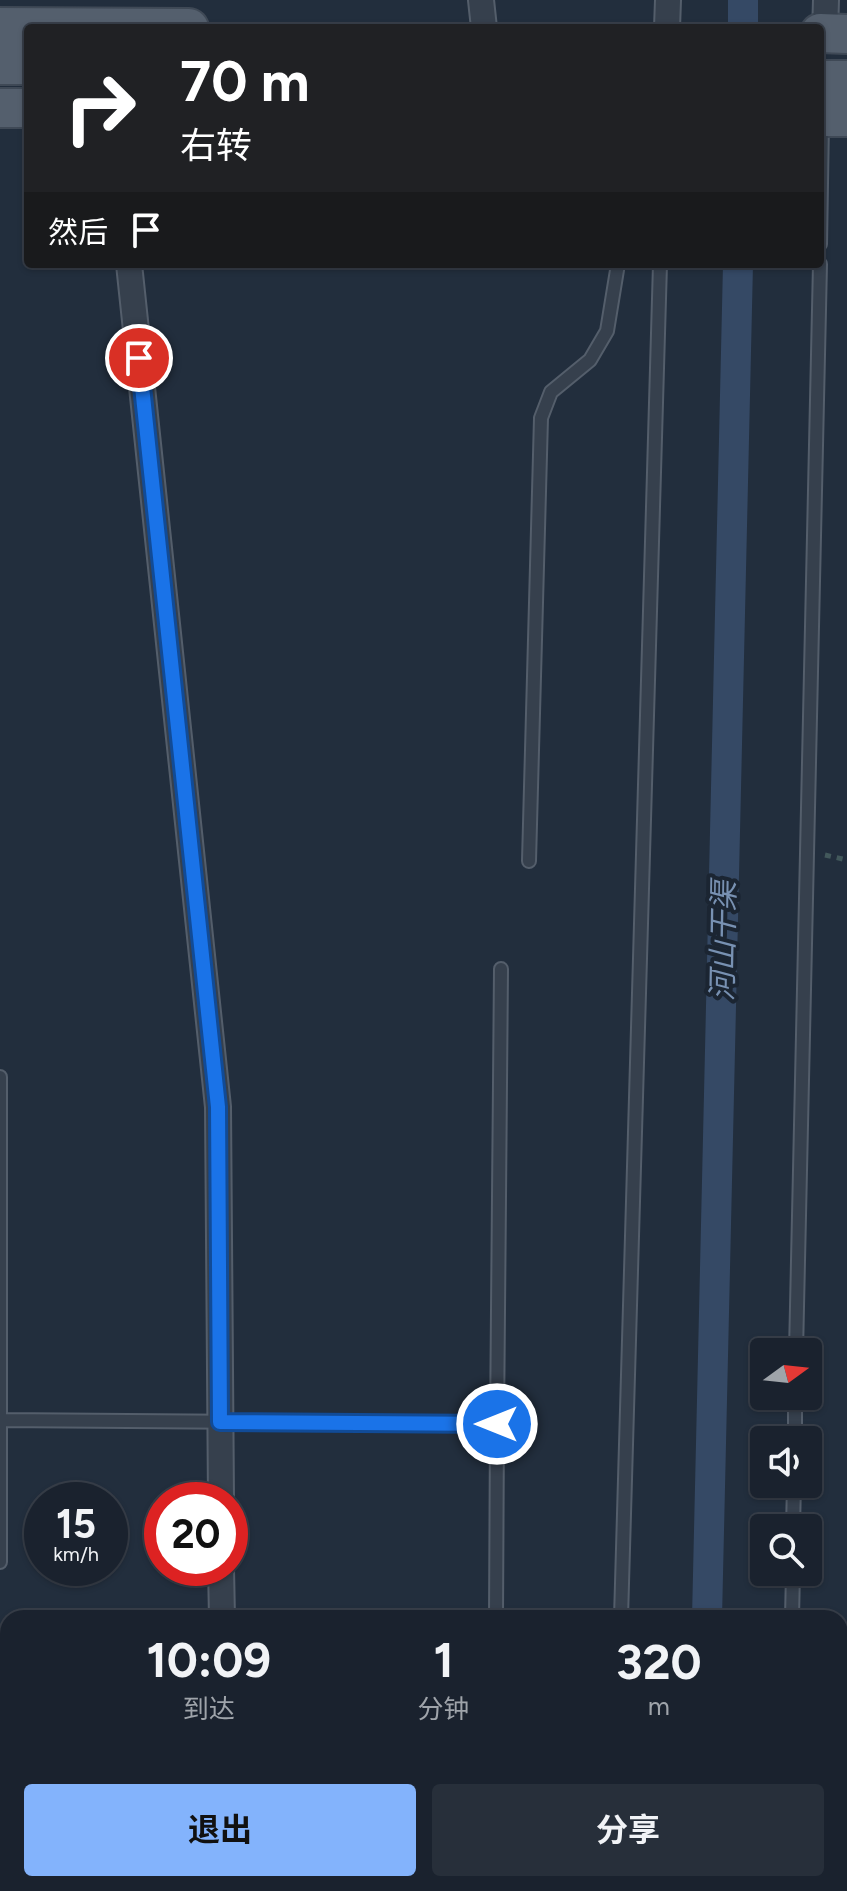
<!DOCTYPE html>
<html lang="zh">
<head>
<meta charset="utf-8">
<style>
	:root { --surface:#1a222e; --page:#272f3a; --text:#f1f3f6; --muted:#9fa4aa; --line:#383f4a; --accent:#83b3fc }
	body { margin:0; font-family:Figtree,"Noto Sans SC",sans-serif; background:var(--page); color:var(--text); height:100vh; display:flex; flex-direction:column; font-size:30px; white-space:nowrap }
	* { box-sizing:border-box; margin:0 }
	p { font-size:26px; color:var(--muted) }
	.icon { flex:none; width:44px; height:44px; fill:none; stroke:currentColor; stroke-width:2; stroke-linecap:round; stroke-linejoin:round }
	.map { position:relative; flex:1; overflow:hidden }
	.drawer { position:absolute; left:0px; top:1610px; width:848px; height:282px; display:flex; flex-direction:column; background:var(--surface); border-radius:24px 24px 0 0; box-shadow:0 2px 6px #0004,0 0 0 2px var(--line) }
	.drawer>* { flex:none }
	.top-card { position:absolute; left:24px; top:24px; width:800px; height:244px; border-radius:8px; box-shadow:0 2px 6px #0004,0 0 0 2px var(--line); background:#202124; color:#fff; overflow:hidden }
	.needle { width:52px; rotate:75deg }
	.buttons { position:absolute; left:750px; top:1338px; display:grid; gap:16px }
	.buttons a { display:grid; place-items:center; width:72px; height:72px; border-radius:8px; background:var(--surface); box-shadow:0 2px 6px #0004,0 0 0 2px var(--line); font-size:40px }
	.speed { position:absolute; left:24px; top:1482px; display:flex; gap:16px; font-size:40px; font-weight:700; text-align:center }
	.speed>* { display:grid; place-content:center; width:104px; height:104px; border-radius:50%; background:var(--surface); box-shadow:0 2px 6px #0004,0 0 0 2px var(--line); line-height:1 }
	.speed small { font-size:20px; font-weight:400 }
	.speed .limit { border:12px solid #d22; background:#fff; color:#111 }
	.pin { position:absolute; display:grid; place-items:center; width:68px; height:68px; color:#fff; margin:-34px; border:4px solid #fff; border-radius:50%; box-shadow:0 2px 8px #0007 }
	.me { position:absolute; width:88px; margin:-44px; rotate:270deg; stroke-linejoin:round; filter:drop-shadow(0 0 6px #0008) }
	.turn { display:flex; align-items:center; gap:28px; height:168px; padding:0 24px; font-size:36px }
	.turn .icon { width:104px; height:104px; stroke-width:2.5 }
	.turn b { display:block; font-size:56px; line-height:68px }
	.then { display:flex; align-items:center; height:76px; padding:0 24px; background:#0003; gap:16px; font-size:30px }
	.eta { display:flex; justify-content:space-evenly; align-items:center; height:136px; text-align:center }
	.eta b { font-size:48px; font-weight:700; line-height:56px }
	.button { display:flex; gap:16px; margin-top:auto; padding:16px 24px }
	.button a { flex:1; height:92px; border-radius:8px; background:var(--accent); color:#111; font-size:32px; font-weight:700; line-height:92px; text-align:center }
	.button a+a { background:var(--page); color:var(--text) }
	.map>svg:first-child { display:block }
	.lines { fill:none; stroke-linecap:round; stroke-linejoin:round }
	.canal { stroke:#354965; stroke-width:30 }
	.service-casing { stroke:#545e6b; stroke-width:16 }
	.minor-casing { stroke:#545e6b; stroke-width:28 }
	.primary-casing { stroke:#3f4956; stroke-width:42 }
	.path { stroke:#42585b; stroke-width:5; stroke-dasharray:6 6; stroke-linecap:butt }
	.service { stroke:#36404d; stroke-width:12 }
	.minor { stroke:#36404d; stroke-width:24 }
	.primary { stroke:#545f6d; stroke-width:38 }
	.route-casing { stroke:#114b97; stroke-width:20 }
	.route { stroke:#1a73e8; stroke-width:14 }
	.labels { text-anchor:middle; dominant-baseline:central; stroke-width:8; stroke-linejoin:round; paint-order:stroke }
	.water-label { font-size:30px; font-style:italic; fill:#7891b2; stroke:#1b2532 }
</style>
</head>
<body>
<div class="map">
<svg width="847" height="1891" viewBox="0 0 847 1891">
	<rect width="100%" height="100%" fill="#222e3d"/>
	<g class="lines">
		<path class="canal" d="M743,28V0
			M707,1618L738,264
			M701,1891V1884"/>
		<g class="service-casing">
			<path id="service" d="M820,244L822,123
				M529,861L541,418L551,392L590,360L607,331L618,264
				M0,1077V1562
				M796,1352L820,264
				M0,1420L497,1424L496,1618
				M497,1424L501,969
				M795,1440V1396
				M793,1528L794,1484
				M621,1618L660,264
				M792,1618L793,1572
				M613,1891V1884
				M787,1891V1884
				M846,1891L847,1784"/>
		</g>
		<g class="minor-casing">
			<path id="minor" d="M481,0L484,28
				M667,28L668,0
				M825,33L826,0
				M129,264L218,1107L221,1500
				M221,1568L222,1618
				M0,1786H8
				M87,1891V1884
				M394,1891V1884"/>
		</g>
		<g class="primary-casing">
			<path id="primary" d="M0,27L189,28
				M820,33L847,34
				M0,65H28
				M820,80H847
				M0,108H28
				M820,117H847"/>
		</g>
		<path class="path" d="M825,855L847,860
			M840,1638L847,1639"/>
		<use href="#service" class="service"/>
		<use href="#minor" class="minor"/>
		<use href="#primary" class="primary"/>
	</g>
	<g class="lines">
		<g class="route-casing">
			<path id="route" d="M139,358L218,1107L220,1422L497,1424"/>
		</g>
		<use href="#route" class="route"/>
	</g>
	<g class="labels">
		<g class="water-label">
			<text transform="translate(723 941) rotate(-89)">河山干渠</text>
		</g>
	</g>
</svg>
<div class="buttons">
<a><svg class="needle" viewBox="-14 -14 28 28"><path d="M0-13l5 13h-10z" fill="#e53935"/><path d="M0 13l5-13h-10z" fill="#9fa4aa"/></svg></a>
<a><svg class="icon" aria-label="sound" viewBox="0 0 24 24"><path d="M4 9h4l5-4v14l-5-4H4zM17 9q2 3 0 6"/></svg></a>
<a><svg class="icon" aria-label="search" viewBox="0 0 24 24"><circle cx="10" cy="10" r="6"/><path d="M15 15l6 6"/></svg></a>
</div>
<div class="speed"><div>15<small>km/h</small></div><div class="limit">20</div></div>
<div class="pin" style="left:139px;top:358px;background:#d93025"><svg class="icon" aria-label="arrive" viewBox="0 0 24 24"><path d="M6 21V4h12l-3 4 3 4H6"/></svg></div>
<svg class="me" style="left:497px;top:1424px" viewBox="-20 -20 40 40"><circle r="17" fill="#1a73e8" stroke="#fff" stroke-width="3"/><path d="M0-11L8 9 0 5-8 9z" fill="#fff"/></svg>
<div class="top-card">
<div class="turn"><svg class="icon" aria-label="right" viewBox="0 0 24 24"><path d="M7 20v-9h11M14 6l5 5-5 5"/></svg><div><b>70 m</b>右转</div></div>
<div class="then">然后<svg class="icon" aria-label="arrive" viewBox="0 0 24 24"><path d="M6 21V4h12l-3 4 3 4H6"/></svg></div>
</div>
<section class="drawer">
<div class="eta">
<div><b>10:09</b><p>到达</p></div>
<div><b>1</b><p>分钟</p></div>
<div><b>320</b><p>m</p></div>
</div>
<div class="button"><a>退出</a><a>分享</a></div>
</section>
</div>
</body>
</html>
